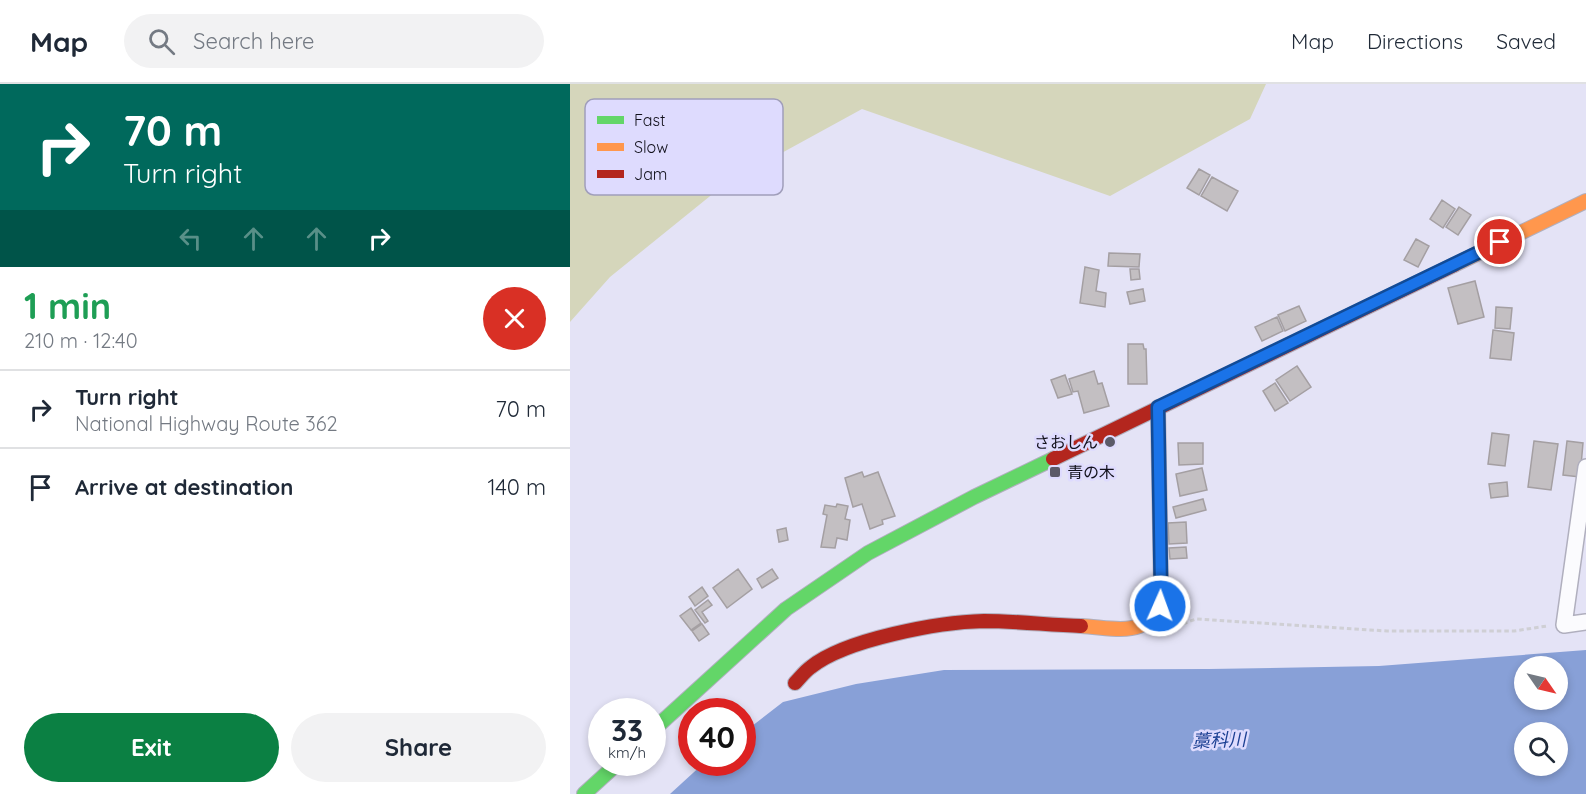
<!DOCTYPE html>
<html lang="en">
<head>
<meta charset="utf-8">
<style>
	:root { --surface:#fff; --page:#f2f2f3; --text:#1f2937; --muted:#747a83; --line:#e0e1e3; --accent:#0b8043 }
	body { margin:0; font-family:Quicksand,"Noto Sans JP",sans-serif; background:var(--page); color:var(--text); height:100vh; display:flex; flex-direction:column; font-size:22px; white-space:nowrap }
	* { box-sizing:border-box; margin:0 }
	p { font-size:20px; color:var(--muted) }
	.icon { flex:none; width:33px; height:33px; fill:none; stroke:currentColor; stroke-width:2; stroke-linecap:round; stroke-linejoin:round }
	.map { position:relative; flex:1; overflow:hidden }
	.drawer { display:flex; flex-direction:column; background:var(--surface); width:570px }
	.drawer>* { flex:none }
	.hud { background:#00695c; color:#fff; overflow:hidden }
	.needle { width:39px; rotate:124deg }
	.tools { position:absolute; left:944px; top:572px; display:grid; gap:12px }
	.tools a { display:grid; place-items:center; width:54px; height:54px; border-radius:50%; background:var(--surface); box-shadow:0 3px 9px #0003; font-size:30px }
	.speed { position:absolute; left:18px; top:614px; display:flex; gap:12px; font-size:30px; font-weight:700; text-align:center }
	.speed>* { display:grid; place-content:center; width:78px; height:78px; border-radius:50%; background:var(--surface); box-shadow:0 3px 9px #0003; line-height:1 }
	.speed small { font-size:15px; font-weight:400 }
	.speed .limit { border:9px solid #d22; background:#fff; color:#111 }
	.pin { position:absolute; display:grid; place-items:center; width:51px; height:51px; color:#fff; margin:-26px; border:3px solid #fff; border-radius:50%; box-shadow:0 2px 6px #0007 }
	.me { position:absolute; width:66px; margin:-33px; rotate:2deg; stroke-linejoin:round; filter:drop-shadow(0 0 4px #0008) }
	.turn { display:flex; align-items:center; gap:21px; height:126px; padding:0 24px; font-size:27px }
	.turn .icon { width:78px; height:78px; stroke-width:2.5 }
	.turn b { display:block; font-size:42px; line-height:51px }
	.lanes { display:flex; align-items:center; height:57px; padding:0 24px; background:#0003; justify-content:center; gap:30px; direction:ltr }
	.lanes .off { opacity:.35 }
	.round { display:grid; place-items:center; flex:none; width:63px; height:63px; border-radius:32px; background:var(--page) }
	.summary { display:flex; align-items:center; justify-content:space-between; height:102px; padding:0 24px }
	h1 { font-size:36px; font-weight:800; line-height:45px; color:#1e9e55 }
	.action { display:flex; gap:12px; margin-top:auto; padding:12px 24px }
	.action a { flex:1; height:69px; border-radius:36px; background:var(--accent); color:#fff; font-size:24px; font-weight:800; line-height:69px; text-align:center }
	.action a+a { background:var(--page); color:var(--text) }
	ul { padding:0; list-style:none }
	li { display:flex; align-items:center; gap:18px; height:78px; padding:0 24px; border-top:2px solid var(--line) }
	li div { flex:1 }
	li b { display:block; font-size:22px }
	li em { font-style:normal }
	header { display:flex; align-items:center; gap:36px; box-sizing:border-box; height:84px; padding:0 30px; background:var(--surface); border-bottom:2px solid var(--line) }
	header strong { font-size:28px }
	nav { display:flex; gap:33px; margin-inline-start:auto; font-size:21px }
	.search { width:420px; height:54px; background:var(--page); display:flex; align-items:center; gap:15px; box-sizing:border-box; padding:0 21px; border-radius:33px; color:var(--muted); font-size:22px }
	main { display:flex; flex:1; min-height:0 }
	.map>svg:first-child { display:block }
	.green { fill:#d5d6bb }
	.water { fill:#88a0d7; fill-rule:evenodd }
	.building { fill:#c3bfc2; stroke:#a49fa2; stroke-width:1.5 }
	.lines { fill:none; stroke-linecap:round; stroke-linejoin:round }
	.street-casing { stroke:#b0afbe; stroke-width:18 }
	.fast-casing { stroke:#b0afbe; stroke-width:16 }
	.slow-casing { stroke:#b0afbe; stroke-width:16 }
	.jam-casing { stroke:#b0afbe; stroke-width:16 }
	.path { stroke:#cfcfd4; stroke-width:3; stroke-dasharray:4.5 3; stroke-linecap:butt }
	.street { stroke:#fbfbfe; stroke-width:15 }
	.fast { stroke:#63d668; stroke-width:14 }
	.slow { stroke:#ff974d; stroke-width:14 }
	.jam { stroke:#b3261e; stroke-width:14 }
	.route-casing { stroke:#114b97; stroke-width:15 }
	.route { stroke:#1a73e8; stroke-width:10 }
	.poi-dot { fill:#5b5a68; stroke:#dedbfe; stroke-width:2 }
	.labels { text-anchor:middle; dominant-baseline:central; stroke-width:5; stroke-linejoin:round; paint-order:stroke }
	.poi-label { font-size:16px; fill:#11101b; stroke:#dedbfe; text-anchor:end }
	.water-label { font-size:18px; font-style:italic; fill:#1c4093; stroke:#dedbfe }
	.key { fill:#dedbfe; stroke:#a09eba; stroke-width:1.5 }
	.key-label { font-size:16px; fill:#11101b }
</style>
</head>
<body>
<header>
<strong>Map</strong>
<div class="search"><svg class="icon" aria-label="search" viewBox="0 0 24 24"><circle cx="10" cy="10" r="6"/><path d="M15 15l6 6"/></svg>Search here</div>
<nav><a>Map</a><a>Directions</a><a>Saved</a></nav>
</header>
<main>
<section class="drawer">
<div class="hud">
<div class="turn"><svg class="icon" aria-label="right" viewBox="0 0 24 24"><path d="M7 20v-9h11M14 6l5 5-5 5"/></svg><div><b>70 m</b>Turn right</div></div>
<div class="lanes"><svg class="icon off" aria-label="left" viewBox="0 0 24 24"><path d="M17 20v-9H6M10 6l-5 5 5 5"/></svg><svg class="icon off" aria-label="ahead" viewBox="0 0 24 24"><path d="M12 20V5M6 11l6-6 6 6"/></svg><svg class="icon off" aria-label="ahead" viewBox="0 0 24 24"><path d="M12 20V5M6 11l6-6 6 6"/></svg><svg class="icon" aria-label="right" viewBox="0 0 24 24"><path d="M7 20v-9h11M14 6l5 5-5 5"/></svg></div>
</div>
<div class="summary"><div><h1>1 min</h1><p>210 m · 12:40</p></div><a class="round" style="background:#d93025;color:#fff"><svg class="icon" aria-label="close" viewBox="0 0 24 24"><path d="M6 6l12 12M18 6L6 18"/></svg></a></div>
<ul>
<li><svg class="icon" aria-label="right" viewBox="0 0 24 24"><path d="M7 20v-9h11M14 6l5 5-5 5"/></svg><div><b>Turn right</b><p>National Highway Route 362</p></div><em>70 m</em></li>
<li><svg class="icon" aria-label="arrive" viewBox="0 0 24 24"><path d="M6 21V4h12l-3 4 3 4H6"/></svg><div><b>Arrive at destination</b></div><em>140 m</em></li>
</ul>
<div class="action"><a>Exit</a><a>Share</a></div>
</section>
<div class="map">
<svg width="1016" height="710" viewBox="0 0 1016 710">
	<rect width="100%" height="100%" fill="#e4e3f6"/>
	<path class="green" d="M0,0H696L680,35L540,112L292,25L155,100L40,193L0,238Z"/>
	<path class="water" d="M1016,566V710H100L135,678H172L173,649L213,618L286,600L374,586L639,585L809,582ZM954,582H987V615H954ZM954,648H987V681H954Z"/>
	<path class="building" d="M629,85L640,91L629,111L617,104Z
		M642,93L668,107L657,127L631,112Z
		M872,116L885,125L873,144L860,135Z
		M889,123L901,131L888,151L876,143Z
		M846,155L859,162L848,183L834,176Z
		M539,169L570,170L569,183L538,182Z
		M515,183L529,186L526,207L536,209L535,223L510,219Z
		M560,185H569L570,195L561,196Z
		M905,197L914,233L888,240L878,204Z
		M573,205L575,217L560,220L557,208Z
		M729,222L736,237L715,247L708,231Z
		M926,223L942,224L940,245L925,244Z
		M707,233L713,247L692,257L685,243Z
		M923,246L944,249L941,276L920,274Z
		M558,260H573L574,265H576L577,300H558Z
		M727,282L741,303L720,317L706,296Z
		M524,287L528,300L532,299L539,322L514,329L508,307L503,308L499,295Z
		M495,291L502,310L488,314L481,296Z
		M705,299L718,319L705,327L693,307Z
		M922,349L939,351L935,382L918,380Z
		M964,357L988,360L981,406L958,403Z
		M997,357L1013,359L1010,393L993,391Z
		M608,359H633V380L609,381Z
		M632,384L637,406L610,412L606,390Z
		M292,388L294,393L308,388L325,432L312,436L313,440L300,445L292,420L283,423L275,394Z
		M937,398L938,412L921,414L919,400Z
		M633,415L636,426L606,434L603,423Z
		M267,420L278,422L275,435L280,436L277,456L267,454L265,464L251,463L257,431L253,430L255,421L266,423Z
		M616,438L617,459L599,460L598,439Z
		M216,444L218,456L209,458L207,446Z
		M616,463L617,474L600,475L599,464Z
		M168,485L182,505L157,524L143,504Z
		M202,485L208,494L192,504L187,495Z
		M132,503L138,512L125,522L119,513Z
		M138,516L142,521L132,528L138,537L135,539L125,526Z
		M121,524L131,539L121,546L110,532Z
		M132,540L139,550L129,557L122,547Z"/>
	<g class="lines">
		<g class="street-casing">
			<path id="street" d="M1016,383L994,541L1016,538"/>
		</g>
		<g class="fast-casing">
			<path id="fast" d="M82,647L216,525L298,469L404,413L483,375
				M14,710L49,678"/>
		</g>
		<g class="slow-casing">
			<path id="slow" d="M884,181L1016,117
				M511,542C549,544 585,557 591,506L588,323"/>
		</g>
		<g class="jam-casing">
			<path id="jam" d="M483,375L884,181
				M225,599C230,594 235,587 241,583C276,555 370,538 414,537C446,537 479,541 511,542"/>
		</g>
		<path class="path" d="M599,545L626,535L817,547H944L977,542"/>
		<use href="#street" class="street"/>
		<use href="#fast" class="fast"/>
		<use href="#slow" class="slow"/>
		<use href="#jam" class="jam"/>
	</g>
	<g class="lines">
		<g class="route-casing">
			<path id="route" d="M590,522L591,506L588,323L930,158"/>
		</g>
		<use href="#route" class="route"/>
	</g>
	<g class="poi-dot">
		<circle cx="540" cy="358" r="6"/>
		<rect x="479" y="382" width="12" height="12" rx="3"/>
	</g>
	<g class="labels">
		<g class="poi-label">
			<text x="528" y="358">さおしん</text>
			<text x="497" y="388" text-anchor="start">青の木</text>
		</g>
		<g class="water-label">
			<text transform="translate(649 656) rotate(-2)">藁科川</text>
		</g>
	</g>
	<rect x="15" y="15" width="198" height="96" rx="9" class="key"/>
	<rect x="27" y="32" width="27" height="8" fill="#63d668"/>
	<rect x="27" y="59" width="27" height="8" fill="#ff974d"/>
	<rect x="27" y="86" width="27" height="8" fill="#b3261e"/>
	<g class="key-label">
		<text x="64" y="42">Fast</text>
		<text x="64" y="69">Slow</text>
		<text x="64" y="96">Jam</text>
	</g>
</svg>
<div class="tools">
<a><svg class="needle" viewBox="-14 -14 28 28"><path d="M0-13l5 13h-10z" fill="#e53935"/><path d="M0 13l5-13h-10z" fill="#747a83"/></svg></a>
<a><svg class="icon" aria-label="search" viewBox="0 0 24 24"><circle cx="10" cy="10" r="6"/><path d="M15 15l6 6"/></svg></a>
</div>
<div class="speed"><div>33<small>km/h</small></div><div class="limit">40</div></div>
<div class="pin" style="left:930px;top:158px;background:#d93025"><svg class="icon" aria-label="arrive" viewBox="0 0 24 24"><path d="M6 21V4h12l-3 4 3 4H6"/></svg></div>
<svg class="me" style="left:590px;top:522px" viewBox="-20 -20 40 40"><circle r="17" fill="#1a73e8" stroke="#fff" stroke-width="3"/><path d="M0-11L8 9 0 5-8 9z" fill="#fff"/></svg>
</div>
</main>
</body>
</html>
